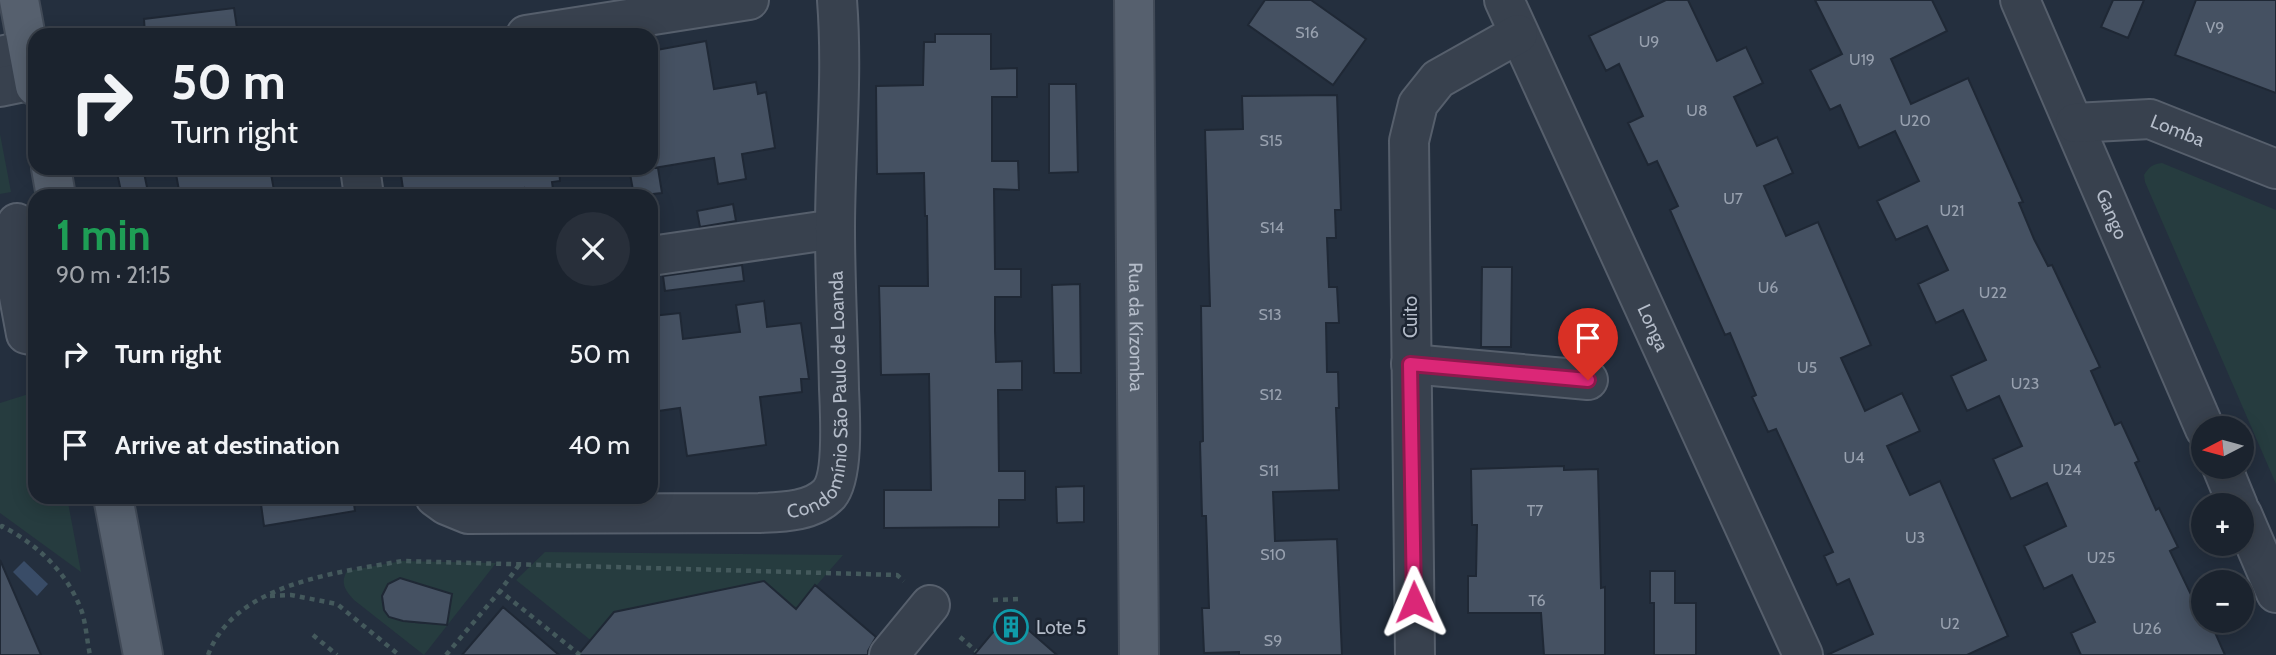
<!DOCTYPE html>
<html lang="en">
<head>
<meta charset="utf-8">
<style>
	:root { --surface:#1b232e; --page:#282f3a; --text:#f1f3f6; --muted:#a0a4aa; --line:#39404a }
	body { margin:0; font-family:Cabin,sans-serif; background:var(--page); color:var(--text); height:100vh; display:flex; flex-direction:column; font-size:26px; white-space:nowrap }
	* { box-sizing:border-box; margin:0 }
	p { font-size:23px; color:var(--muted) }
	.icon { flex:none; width:38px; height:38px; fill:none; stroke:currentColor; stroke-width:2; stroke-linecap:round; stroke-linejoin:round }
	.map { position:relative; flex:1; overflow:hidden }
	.drawer { position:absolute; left:28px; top:189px; width:630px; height:315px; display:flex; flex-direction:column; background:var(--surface); border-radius:21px; box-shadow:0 4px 18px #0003,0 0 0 2px var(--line) }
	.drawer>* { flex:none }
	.banner { position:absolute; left:28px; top:28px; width:630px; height:147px; border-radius:21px; box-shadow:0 4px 18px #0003,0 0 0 2px var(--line); background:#1b232e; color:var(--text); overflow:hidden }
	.needle { width:46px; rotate:264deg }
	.tools { position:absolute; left:2191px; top:416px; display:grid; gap:14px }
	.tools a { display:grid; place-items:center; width:63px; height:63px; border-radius:50%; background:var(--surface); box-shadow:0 4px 18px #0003,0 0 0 2px var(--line); font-size:35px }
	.pin { position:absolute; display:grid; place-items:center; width:60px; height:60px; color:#fff; margin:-72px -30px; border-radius:50% 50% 50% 0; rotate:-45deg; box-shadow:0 0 7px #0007 }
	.pin .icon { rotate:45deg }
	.me { position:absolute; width:77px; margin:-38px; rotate:359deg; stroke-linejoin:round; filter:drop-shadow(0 0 5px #0008) }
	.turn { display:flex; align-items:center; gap:24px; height:147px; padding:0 28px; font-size:32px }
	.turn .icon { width:91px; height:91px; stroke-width:2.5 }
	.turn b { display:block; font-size:49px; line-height:60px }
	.round { display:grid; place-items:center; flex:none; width:74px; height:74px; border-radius:37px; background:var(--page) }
	.head { display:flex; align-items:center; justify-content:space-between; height:119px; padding:0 28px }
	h1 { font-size:42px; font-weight:700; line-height:52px; color:#1e9e55 }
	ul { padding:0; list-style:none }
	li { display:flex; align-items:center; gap:21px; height:91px; padding:0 28px }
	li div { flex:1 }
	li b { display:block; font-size:26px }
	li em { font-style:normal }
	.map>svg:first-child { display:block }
	.green { fill:#263c3f; fill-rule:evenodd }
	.water { fill:#394c67 }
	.building { fill:#455162; stroke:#1f2835; stroke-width:2 }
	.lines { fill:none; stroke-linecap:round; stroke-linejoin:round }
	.minor-casing { stroke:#565f6c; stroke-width:42 }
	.major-casing { stroke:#414a57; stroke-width:42 }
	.path { stroke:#44595c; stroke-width:4.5; stroke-dasharray:5 5; stroke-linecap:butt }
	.minor { stroke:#38414e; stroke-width:38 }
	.major { stroke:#56606e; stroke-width:38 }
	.route-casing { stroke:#8e194d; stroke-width:18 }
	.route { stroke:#db2777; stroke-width:12 }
	.labels { text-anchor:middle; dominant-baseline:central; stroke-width:5; stroke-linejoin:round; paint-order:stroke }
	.number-label { font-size:16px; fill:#98a1af }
	.street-label { font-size:19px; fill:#b4bcc9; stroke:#1d2633 }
	.poi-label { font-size:19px; fill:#b4bcc9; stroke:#1d2633; text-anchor:start }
</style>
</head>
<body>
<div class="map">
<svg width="2276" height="655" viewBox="0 0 2276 655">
	<rect width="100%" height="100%" fill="#242f3e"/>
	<path class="green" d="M0,134L11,192L0,194Z
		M2162,163L2276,210V484L2145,182L2144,175C2149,167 2152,164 2162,163Z
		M35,392V497H67L81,572L0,513V403Z
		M545,552L843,555L796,609L775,591L609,655L516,580Z
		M402,561L496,563L424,655L354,600C345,590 340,583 347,571ZM400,578L452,594L447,625C427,623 378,627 382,597C384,587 391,581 400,578Z"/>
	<path class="water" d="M24,561L48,584L37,596L13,572Z"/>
	<path class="building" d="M1265,0H1311L1366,39L1333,85L1248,25Z
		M1666,0H1688L1717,61L1746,47L1763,83L1734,97L1757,146L1777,137L1793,173L1764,186L1786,236L1818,222L1871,345L1841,358L1865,411L1902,393L1920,431L1887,446L1910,495L1940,481L2008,636L1967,655H1827L1873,634L1849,579L1837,585L1824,556L1833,552L1776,429L1768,432L1752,397L1756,395L1730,333L1725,335L1670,210L1678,206L1657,161L1648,165L1628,123L1643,116L1619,64L1606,71L1589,36Z
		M1815,0H1932L1947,31L1891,59L1911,104L1968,78L2023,202L2019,203L2034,239L2048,266L2052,265L2100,367L2091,371L2115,425L2121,422L2139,461L2135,463L2156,510L2159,508L2178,547L2170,551L2194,601L2200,598L2203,604V621H2210L2225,655H2081L2071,633L2095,622L2072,575L2044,589L2024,546L2066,526L2047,483L2011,499L1993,459L2022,446L1999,396L1967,411L1951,376L1986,360L1963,310L1936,323L1918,284L1948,270L1927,226L1896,240L1877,201L1919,181L1895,131L1859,148L1840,105L1830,110L1810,70L1842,54Z
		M2113,0H2144L2128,38L2101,27Z
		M2196,0H2276V93L2175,55Z
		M234,8L238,35H145L144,19Z
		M935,34H991V69L1017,68V97H992V161H1018L1019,190L994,189L995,269H1021V297H995V331L996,362L1022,361V390H998L999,471H1025V500H999V527L884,528V490H931L929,374L881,375L880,321L879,286H928L927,216H925L924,173L877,174L876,86L923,85L924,42H935Z
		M706,41L714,89L756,82L758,94L766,92L775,148L742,154L746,179L718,184L714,158L654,168H658L662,193L634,196L629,168H651V51Z
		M1049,84H1076L1078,172L1049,173Z
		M1337,95L1341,210H1335L1336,238H1327L1329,287H1337L1339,323H1326L1327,372H1338L1339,408H1336L1339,490L1273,492L1275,541L1337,539L1342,655H1239V652L1204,653L1202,608H1209L1206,516H1202L1200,442L1203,441L1201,306H1210L1205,130L1243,129L1242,96Z
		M116,168H143L148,192L122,196Z
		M209,168H270L275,196H180L176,174Z
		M400,168H559L560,181L552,182L554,196H525L524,188L479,196H404Z
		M733,204L736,221L700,227L697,211Z
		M742,265L744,281L665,291L663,276Z
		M1482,267H1512L1511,347H1481Z
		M1080,284L1081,373H1054L1052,285Z
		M764,301L767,327L801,323L809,379H801L802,392L760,397L766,445L687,456L680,408L651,412V343L655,342L652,316L680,313L683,339L740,332L736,305Z
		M1564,466V470L1598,469L1601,588L1605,587V655H1544L1541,613H1468V576H1476L1477,525H1472L1471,469Z
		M1084,486V522L1057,523L1056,487Z
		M260,497H353L355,511L264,526Z
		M0,560L41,655H0Z
		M1650,571H1675V603H1696V655H1654V603H1650Z
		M400,578L452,594L447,625L403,621L389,617L384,610L382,596L388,584Z
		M764,581L796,609L815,585L876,637L868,651V655H578L614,612Z
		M503,607L559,655H462Z
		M1009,613L1057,655H974Z"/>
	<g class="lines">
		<g class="minor-casing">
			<g id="minor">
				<path id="s1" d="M1504,0L1803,655"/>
				<path id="s2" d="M2020,0L2205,429"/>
				<path d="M526,35L749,0"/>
				<path d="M0,56L28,50"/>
				<path d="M0,87L34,80"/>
				<path id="s3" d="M2075,123L2150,119L2276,169"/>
				<path d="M360,168L364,196"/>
				<path d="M17,223L15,275L26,334L35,336"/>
				<path d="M651,256L835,229"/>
				<path d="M1411,364L1588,380"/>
				<path d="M2222,467L2238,506"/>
				<path id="s4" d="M435,497L446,505L468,514L759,513C781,512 812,512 829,494C844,476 840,413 839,389C838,336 835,282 835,229C835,153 843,76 837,0"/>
				<path d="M2242,514L2276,593"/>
				<path d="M889,655L930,605"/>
				<path d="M1415,655L1409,141L1418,104L1438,79L1518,34"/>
			</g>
		</g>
		<g class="major-casing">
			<g id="major">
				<path d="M19,0L35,86"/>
				<path id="s5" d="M1134,0L1139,655"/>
				<path d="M51,168L56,196"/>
				<path d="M113,497L143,655"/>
			</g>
		</g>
		<path class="path" d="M0,528L2,526C38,545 68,573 82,612C86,625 87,641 90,655
			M519,565L500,591L580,655
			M270,596L291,595L337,604L399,655
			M993,600L1020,599
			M313,635L337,655
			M960,637L976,651
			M208,655C235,583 336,573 402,561L897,575L904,581
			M446,655L500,591"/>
		<use href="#minor" class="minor"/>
		<use href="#major" class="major"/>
	</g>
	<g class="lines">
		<g class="route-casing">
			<path id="route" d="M1414,602L1410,364L1588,380"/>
		</g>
		<use href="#route" class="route"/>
	</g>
	<defs>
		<g id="building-ring" transform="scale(1.75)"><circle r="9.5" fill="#1d2633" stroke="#0f9aa8" stroke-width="1.5"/><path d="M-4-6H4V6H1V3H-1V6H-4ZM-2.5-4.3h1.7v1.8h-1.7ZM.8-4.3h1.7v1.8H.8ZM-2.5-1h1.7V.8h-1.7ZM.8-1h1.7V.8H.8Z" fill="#0f9aa8"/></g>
	</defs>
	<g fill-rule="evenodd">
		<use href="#building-ring" x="1011" y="627"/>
	</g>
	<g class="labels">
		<g class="number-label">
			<text x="2215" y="27">V9</text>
			<text x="1307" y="32">S16</text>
			<text x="1649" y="41">U9</text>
			<text x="1862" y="59">U19</text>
			<text x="1697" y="110">U8</text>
			<text x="1915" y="120">U20</text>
			<text x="1271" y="140">S15</text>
			<text x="1733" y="198">U7</text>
			<text x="1952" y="210">U21</text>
			<text x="1272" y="227">S14</text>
			<text x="1768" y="287">U6</text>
			<text x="1993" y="292">U22</text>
			<text x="1270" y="314">S13</text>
			<text x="1807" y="367">U5</text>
			<text x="2025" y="383">U23</text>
			<text x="1271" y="394">S12</text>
			<text x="1854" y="457">U4</text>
			<text x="2067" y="469">U24</text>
			<text x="1269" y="470">S11</text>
			<text x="1535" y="510">T7</text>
			<text x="1915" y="537">U3</text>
			<text x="1273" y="554">S10</text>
			<text x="2101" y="557">U25</text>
			<text x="1537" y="600">T6</text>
			<text x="1950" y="623">U2</text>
			<text x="2147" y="628">U26</text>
			<text x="1273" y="640">S9</text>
		</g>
		<g class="street-label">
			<text stroke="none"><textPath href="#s3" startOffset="105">Lomba</textPath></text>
			<text stroke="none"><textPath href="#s2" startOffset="233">Gango</textPath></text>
			<text transform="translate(1410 317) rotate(-90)">Cuito</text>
			<text stroke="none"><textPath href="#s5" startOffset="327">Rua da Kizomba</textPath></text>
			<text stroke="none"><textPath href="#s1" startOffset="360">Longa</textPath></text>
			<text stroke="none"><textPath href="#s4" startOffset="492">Condomínio São Paulo de Loanda</textPath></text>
		</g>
		<g class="poi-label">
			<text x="1036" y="627">Lote 5</text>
		</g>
	</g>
</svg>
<div class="tools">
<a><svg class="needle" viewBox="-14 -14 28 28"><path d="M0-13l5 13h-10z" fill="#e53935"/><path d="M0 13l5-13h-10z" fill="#a0a4aa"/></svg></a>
<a>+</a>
<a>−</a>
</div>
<div class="pin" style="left:1588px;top:380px;background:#d93025"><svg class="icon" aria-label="arrive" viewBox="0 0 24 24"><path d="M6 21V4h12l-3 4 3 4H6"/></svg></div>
<svg class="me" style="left:1414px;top:602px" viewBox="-20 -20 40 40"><path d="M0-17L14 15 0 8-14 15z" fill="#db2777" stroke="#fff" stroke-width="4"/></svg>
<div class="banner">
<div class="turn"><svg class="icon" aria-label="right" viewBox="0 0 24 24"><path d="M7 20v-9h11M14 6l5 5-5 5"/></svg><div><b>50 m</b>Turn right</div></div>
</div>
<section class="drawer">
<div class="head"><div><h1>1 min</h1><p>90 m · 21:15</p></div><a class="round"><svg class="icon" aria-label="close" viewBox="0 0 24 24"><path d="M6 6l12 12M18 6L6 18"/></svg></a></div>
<ul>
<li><svg class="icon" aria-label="right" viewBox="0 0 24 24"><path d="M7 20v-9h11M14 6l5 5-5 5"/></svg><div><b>Turn right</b></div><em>50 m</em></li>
<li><svg class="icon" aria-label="arrive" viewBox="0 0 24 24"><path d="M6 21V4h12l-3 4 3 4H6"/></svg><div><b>Arrive at destination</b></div><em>40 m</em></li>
</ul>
</section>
</div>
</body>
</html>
